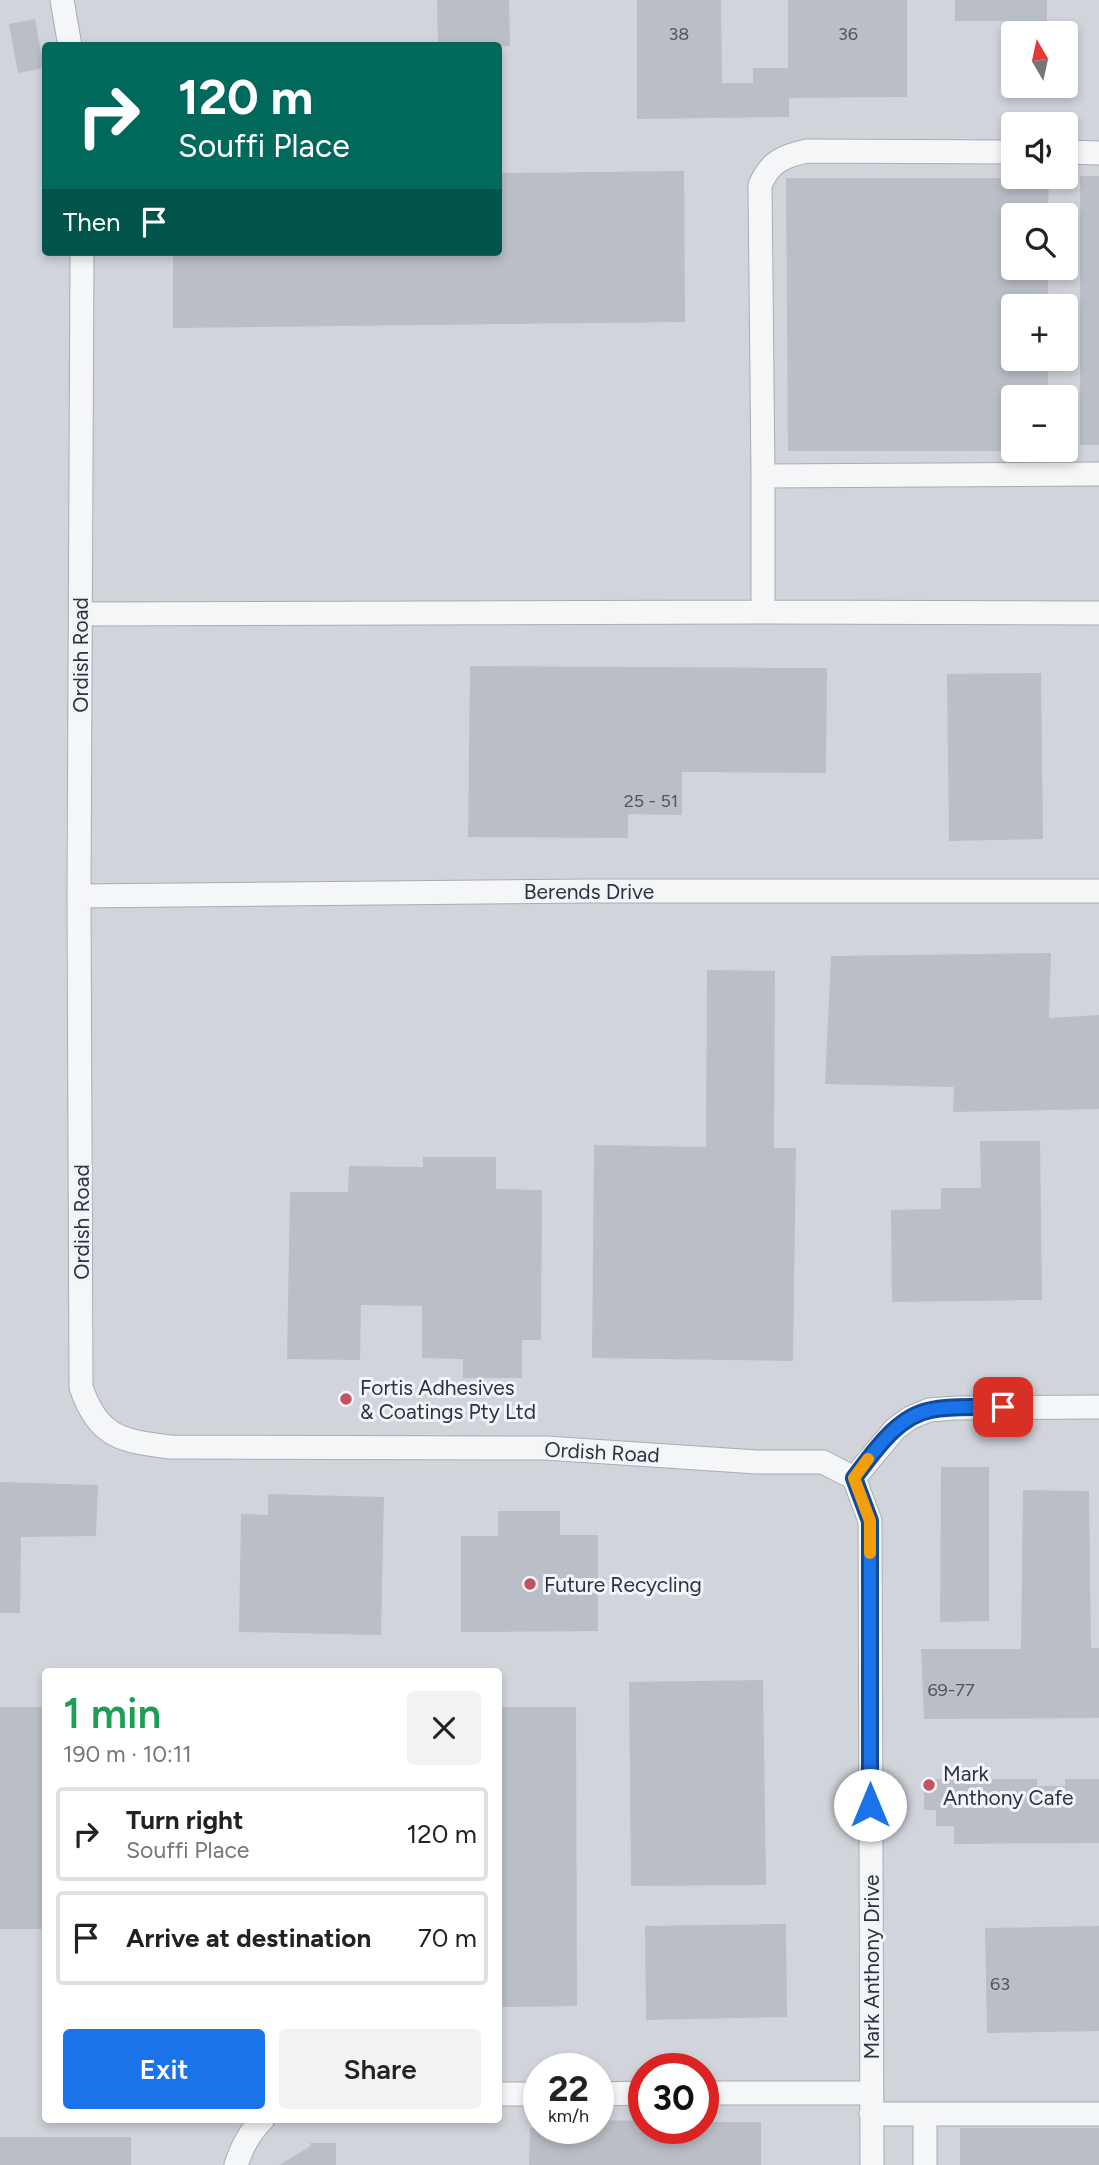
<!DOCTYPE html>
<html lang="en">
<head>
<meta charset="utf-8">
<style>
	:root { --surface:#fff; --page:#f2f2f2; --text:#222; --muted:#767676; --line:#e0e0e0; --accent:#1a73e8 }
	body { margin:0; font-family:Figtree,sans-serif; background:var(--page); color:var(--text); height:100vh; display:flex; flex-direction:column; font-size:26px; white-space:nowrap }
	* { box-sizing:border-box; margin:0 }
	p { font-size:23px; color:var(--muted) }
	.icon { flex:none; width:38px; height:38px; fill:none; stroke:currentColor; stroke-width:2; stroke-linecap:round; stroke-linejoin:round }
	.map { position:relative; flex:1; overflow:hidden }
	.drawer { position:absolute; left:42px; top:1668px; width:460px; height:455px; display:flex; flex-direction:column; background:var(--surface); border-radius:7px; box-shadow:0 4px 10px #0003 }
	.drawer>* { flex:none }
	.banner { position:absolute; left:42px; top:42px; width:460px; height:214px; border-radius:7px; box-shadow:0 4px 10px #0003; background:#00695c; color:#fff; overflow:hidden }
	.needle { width:46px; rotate:351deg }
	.buttons { position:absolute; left:1001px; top:21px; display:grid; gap:14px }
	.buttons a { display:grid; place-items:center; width:77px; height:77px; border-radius:7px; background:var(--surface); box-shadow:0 4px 10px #0003; font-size:35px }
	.speed { position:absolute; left:523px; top:2053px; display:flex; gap:14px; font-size:35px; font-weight:700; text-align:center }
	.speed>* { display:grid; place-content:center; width:91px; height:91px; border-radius:50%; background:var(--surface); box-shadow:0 4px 10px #0003; line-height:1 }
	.speed small { font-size:18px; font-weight:400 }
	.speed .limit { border:10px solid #d22; background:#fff; color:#111 }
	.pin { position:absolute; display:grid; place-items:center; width:60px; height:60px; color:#fff; margin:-30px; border-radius:14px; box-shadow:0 4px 10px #0006 }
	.me { position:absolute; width:77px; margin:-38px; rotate:0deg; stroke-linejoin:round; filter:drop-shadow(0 0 5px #0008) }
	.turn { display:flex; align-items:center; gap:24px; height:147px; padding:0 21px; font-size:32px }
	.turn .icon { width:91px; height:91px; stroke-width:2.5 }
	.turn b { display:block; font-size:49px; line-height:60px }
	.then { display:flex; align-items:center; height:66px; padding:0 21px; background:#0003; gap:14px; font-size:26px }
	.round { display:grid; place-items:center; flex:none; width:74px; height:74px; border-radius:7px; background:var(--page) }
	.head { display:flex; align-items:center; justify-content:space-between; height:119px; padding:0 21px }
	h1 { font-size:42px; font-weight:600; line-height:52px; color:#1e9e55 }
	.action { display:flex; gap:14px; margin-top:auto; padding:14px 21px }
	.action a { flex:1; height:80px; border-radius:7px; background:var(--accent); color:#fff; font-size:28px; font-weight:600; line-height:80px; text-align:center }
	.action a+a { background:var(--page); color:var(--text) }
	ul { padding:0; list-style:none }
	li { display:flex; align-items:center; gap:21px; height:94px; margin:0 14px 10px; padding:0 7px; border:4px solid var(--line); border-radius:7px }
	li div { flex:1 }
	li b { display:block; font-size:26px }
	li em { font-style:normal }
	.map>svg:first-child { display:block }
	.built { fill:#d1d4db; fill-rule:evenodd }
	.building { fill:#babec6 }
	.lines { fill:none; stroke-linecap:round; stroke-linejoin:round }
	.minor-casing { stroke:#a8acb3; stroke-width:25 }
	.minor { stroke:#f5f6f8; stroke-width:23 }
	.route-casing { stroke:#114b97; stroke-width:18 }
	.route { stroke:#1a73e8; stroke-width:12 }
	.slow { stroke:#f59e0b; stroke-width:12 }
	.poi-dot { fill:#c25360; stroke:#f2f4f7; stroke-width:2.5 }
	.labels { text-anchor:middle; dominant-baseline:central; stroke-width:6; stroke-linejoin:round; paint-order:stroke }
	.number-label { font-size:18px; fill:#505562 }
	.street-label { font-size:21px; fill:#2c3240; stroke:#f2f4f7 }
	.poi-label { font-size:21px; fill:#2c3240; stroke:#f2f4f7; text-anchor:start }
</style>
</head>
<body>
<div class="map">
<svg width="1099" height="2165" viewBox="0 0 1099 2165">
	<rect width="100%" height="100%" fill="#e2e5e9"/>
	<path class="built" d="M0,0H1099V2165H0ZM1013,33H1066V86H1013ZM46,46H499V252H46ZM1013,124H1066V177H1013ZM1013,215H1066V268H1013ZM1013,306H1066V359H1013ZM1013,397H1066V450H1013ZM46,1671H499V2119H46ZM539,2068H598V2128H539ZM644,2068H704V2128H644Z"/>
	<path class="building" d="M437,0H509L510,46H438Z
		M637,0H721L722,83H753V68H788V0H907V97L789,98V117L637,119Z
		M955,0H1047V21H955Z
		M35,19L44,68L18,73L9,24Z
		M684,171L685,322L173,328V252H499V173Z
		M1080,176H1099V445H1080Z
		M786,178H1049L1048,215H1013V268H1048V306H1013V359H1048V397H1013V451H788Z
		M470,666L827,668L826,773L682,772V815L628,814V838L468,837Z
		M1041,673L1043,839L949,841L947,674Z
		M1051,953L1049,1018L1099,1015V1109L953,1112L954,1087L825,1084L831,956Z
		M707,970L775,971L774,1148H796L793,1361L592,1358L594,1145L706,1147Z
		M980,1141H1040L1042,1300L892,1302L891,1210L941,1209V1188H981Z
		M423,1157H496V1189L542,1190L541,1340H522V1378H463V1359L422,1358V1306L361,1305L360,1360L287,1359L290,1192H348L349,1166L423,1167Z
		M941,1467H989V1621L940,1622Z
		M0,1482L98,1485L96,1536L21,1537L20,1613H0Z
		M1023,1490L1089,1491L1091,1648H1099V1718L924,1719L921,1649H1021Z
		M268,1494L384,1497L381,1635L239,1632L241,1514L268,1515Z
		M498,1511H560V1535H598V1631L461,1632V1536H498Z
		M763,1680L766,1885L631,1886L629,1682Z
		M0,1707H46V1929H0Z
		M499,1707H576L577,2006L499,2007Z
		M924,1779H1037V1786H1065V1779H1099V1843L954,1844V1826H936V1810H924Z
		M786,1924L787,2017L646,2020L645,1926Z
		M1099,1926V2031L987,2033L985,1928Z
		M598,2120L644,2121V2128H704V2122H761V2165H529L530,2128H598Z
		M960,2128H1099V2165H960Z
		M0,2137H131V2165H0Z
		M310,2143H336V2165H279L311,2146Z"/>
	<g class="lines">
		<g class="minor-casing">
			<path id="minor" d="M62,0L70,46
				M1066,152L1099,153
				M82,252L79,896L81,1387C98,1438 122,1441 170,1447L546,1448L757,1462H823L854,1478
				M763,476L760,185C770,162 783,156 807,151L1013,152
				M763,612L1099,613
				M81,614L763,612V476L1099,474
				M79,896L590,891H1099
				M854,1478L870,1521L872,2165
				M854,1478L895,1429L910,1418L929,1410L955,1408L1099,1407
				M704,2093H871
				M499,2094H539
				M598,2094L644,2093
				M871,2114H1099
				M236,2165C242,2147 249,2133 263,2119
				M925,2165V2114"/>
		</g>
		<use href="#minor" class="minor"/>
	</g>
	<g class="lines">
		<g class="route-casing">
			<path id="route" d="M870,1805V1521L854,1478C874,1452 897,1416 931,1410C955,1405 980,1408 1003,1407"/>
		</g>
		<use href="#route" class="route"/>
		<path class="slow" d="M868,1459L854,1478L870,1521V1553"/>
	</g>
	<g class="poi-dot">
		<circle cx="346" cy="1399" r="7"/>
		<circle cx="530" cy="1584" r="7"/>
		<circle cx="929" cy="1785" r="7"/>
	</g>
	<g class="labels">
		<g class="number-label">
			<text x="679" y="34">38</text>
			<text x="848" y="34">36</text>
			<text x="651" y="801">25 - 51</text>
			<text x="951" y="1690">69-77</text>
			<text x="1000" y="1984">63</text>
		</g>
		<g class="street-label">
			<text transform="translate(80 655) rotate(-90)">Ordish Road</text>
			<text x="589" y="891">Berends Drive</text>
			<text transform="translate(81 1222) rotate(-90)">Ordish Road</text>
			<text transform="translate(602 1452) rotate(3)">Ordish Road</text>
			<text transform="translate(871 1967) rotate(-90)">Mark Anthony Drive</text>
		</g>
		<g class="poi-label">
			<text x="360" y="1387">Fortis Adhesives<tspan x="360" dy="24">&amp; Coatings Pty Ltd</tspan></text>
			<text x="544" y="1584">Future Recycling</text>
			<text x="943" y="1773">Mark<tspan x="943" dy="24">Anthony Cafe</tspan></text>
		</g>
	</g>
</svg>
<div class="buttons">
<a><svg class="needle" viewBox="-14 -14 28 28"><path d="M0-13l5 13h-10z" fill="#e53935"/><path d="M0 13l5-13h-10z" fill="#767676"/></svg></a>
<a><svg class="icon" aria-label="sound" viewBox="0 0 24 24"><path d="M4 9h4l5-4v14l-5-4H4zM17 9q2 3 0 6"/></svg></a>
<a><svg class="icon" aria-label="search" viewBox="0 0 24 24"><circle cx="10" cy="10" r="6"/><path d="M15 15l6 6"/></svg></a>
<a>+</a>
<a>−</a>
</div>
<div class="speed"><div>22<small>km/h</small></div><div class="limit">30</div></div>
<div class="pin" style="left:1003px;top:1407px;background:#d93025"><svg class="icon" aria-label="arrive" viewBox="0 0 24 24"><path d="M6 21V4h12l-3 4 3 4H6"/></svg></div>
<svg class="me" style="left:870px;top:1805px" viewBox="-20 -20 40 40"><circle r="19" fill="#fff"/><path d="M0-13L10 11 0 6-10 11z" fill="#1a73e8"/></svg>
<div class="banner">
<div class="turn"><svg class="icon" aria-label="right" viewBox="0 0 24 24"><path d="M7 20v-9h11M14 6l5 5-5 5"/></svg><div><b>120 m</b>Souffi Place</div></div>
<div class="then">Then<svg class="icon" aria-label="arrive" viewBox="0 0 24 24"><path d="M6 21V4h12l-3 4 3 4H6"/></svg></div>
</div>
<section class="drawer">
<div class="head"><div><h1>1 min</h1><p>190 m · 10:11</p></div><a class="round"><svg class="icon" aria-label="close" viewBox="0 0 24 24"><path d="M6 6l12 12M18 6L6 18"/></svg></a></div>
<ul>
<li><svg class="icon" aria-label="right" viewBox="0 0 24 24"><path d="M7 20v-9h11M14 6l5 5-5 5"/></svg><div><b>Turn right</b><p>Souffi Place</p></div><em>120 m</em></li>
<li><svg class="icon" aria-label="arrive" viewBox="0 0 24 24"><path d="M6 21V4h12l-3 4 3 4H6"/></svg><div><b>Arrive at destination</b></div><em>70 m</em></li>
</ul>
<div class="action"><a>Exit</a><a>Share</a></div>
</section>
</div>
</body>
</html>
